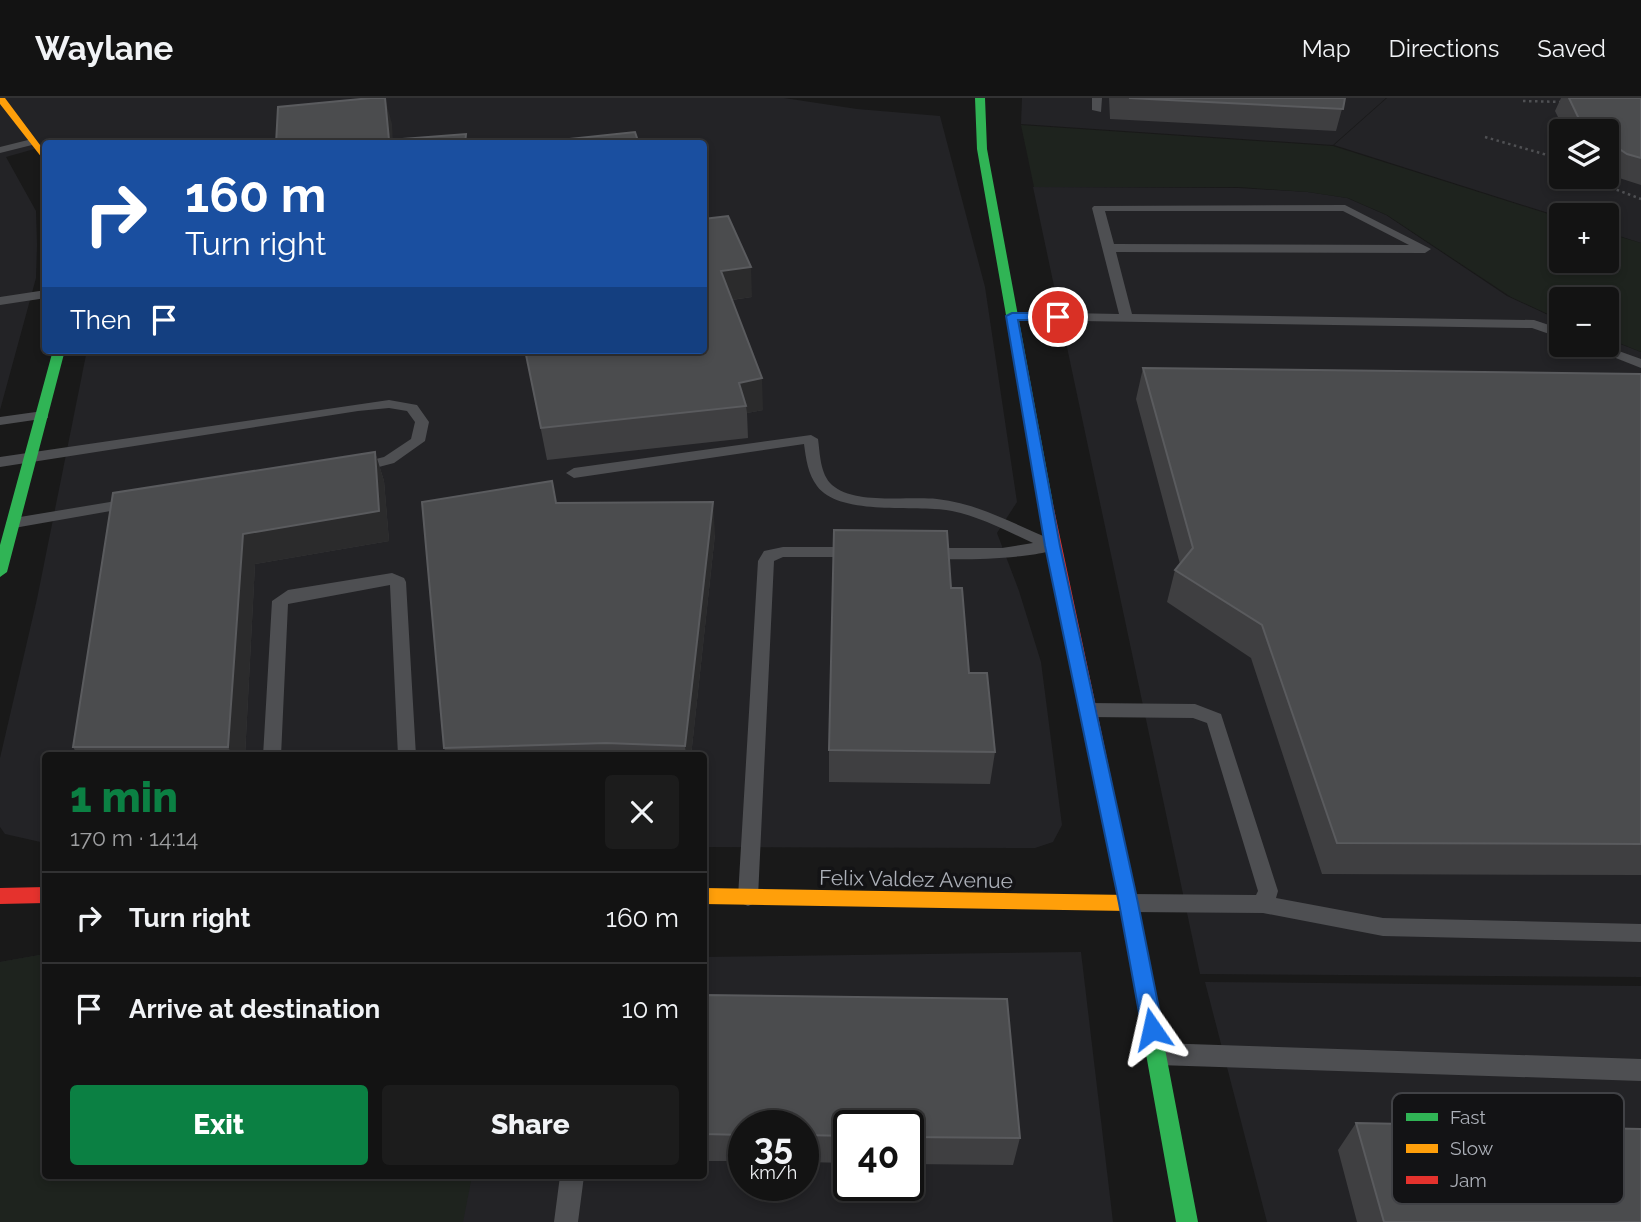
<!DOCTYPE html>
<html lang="en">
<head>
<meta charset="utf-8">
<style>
	:root { --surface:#131313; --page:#1c1c1c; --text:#f1f3f6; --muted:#9d9ea0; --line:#323233; --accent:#0b8043 }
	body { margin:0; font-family:Raleway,sans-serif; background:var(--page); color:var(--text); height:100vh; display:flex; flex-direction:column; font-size:26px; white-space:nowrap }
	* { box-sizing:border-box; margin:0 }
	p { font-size:23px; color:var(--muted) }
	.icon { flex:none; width:38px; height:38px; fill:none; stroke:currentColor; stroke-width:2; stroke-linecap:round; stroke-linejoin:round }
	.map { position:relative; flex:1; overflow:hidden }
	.side { position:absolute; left:42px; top:654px; width:665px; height:427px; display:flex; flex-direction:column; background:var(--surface); border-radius:7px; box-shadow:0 4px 10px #0003,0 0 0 2px var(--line) }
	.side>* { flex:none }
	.top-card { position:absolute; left:42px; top:42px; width:665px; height:214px; border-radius:7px; box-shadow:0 4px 10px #0003,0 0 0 2px var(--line); background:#1a4fa0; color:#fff; overflow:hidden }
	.buttons { position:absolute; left:1549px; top:21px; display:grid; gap:14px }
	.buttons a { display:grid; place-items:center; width:70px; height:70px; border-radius:7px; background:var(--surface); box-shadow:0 4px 10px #0003,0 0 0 2px var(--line); font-size:35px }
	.speed { position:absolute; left:728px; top:1012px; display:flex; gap:14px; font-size:35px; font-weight:700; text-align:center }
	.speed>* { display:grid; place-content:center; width:91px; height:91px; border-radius:50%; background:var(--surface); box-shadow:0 4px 10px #0003,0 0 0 2px var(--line); line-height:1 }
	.speed small { font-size:18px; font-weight:400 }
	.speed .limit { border:4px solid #111; border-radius:10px; background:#fff; color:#111 }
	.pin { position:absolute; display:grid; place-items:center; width:60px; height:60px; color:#fff; margin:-30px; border:4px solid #fff; border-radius:50%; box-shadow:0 2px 7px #0007 }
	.me { position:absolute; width:77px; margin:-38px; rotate:349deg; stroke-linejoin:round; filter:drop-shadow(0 0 5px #0008) }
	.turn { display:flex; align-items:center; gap:24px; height:147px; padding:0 28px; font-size:32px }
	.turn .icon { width:91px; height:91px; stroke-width:2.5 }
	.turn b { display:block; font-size:49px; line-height:60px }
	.then { display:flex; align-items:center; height:66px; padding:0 28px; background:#0003; gap:14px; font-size:26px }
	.round { display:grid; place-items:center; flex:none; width:74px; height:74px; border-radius:7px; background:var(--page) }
	.overview { display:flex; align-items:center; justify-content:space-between; height:119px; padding:0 28px }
	h1 { font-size:42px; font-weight:800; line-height:52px; color:var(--accent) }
	.button { display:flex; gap:14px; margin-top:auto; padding:14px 28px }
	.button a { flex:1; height:80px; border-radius:7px; background:var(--accent); color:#fff; font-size:28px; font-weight:800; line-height:80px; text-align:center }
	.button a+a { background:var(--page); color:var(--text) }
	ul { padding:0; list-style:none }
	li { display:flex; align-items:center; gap:21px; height:91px; padding:0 28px; border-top:2px solid var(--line) }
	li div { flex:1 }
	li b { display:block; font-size:26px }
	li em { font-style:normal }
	header { display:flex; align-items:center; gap:42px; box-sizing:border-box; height:98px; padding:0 35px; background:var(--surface); border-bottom:2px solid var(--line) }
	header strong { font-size:33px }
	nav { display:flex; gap:38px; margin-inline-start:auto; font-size:24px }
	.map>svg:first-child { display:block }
	.built { fill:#232326; fill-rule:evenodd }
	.green { fill:#1e231e }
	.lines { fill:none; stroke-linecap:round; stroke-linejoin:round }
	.path { stroke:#4f5053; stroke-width:2.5; stroke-dasharray:2.5 3.5; stroke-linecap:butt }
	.lane { fill:#4e4f52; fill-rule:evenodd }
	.fast { fill:#30b455; fill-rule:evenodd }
	.slow { fill:#ff9f0a; fill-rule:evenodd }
	.jam { fill:#e5322d; fill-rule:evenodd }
	.wall { fill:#3f3f41 }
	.shaded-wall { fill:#2b2b2c }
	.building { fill:#4b4c4e; stroke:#5a5b5e; stroke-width:2 }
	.route { fill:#1a73e8; stroke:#114b97; stroke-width:2 }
	.labels { text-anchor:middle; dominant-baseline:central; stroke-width:7; stroke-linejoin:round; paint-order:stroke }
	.street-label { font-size:21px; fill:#acb0b8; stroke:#131315 }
	.key { fill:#131315; stroke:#414246; stroke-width:2 }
	.key-label { font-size:19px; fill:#acb0b8 }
</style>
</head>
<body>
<header>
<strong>Waylane</strong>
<nav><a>Map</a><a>Directions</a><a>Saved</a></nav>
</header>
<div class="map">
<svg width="1641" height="1124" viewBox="0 0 1641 1124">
	<rect width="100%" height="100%" fill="#191919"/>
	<path class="built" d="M0,0H784L857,11L940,18L985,189L1017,404L997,435L1019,493L1041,564L1062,727L1053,744L1035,750L704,749V658H46L45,745L5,736L0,729V660L37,501L87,252H704V46H74L70,42L46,46L45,48L6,59L36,113L37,147L36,180L0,312Z
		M1022,0H1386L1333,47L1021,26Z
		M1387,0H1641V145L1607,134L1606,117L1561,119L1334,47ZM1561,33H1606V79H1561Z
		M1033,89L1239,90L1308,94L1347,100L1386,117L1507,198L1561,223V247H1606L1607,241L1641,254V879L1200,876Z
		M1081,854L1113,1124H0V864L45,856L46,1078H704V859ZM744,1027H803V1087H744ZM849,1027H908V1087H849Z
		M1205,884L1641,888V1124H1267Z"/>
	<path class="green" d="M1021,27L1333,48L1561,120V163H1606L1607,135L1641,145V254L1607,240L1606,201H1561V222L1511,199L1387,117L1348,100L1308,94L1239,89H1034Z
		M45,856L46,1078H472L463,1124H0V864Z"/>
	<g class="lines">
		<path class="path" d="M1523,3L1564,4
			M1485,39L1561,61
			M1583,79L1641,101"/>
		<path class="lane" d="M1092,0H1102L1101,14L1092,12Z
			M32,41L36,42V46L0,55V49Z
			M1345,107L1431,151L1425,155L1116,154L1132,216L1534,222L1561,231V240L1532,230L1011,222L1005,218L1011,214L1119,216L1092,110L1094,108ZM1105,113H1343L1409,147L1114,146Z
			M46,192V200L0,207V199Z
			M1583,247H1602L1641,261V270Z
			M389,302L417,307L429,324L425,343L394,365L356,375L351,373L349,370L351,367L384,359L411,341L415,324L407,313L389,310L358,313L0,369V359Z
			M43,313L48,314V320L0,327V319Z
			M811,337L818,341C820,355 820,376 832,387C855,407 908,398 937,401C982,406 1018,429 1059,444L1061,448C1050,461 940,464 921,459L919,455L927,450H1002L1033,445C1007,433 981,419 952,413C917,406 840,419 817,388C808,376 806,361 804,346L574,380L566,375L574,370Z
			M134,400L142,405L139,408L14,430L6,425L14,420Z
			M783,449H857L865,454L857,459H783L774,463L758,799L755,805L748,808L741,805L738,799L758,463L764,453Z
			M392,475L404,480L406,484L416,658H398L390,487L288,506L281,658H263L272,503L288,492Z
			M1087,605L1195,606L1221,616L1278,793L1276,800L1383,820L1641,826V844L1383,838L1263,815L1129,814L1122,811L1119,805L1122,799L1129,796L1256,797L1258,793L1207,625L1193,620L1087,619L1081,617L1078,612L1081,607Z
			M1158,945L1641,961V983L1158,967L1150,963L1147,956L1150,949Z
			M560,1078H584L578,1124H554Z"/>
		<path class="fast" d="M975,0H985L987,51L1053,406L1046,410L1039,406L977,51Z
			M53,252H65L7,474L0,479V447Z
			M1125,780L1132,783L1134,788L1198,1124H1176L1116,788L1118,783Z"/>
		<path class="slow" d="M0,0H5L46,55V65L0,6Z
			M704,790L1129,797L1136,799L1138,805L1136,811L1129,813L704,806Z"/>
		<path class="jam" d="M1046,402L1053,406L1134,788L1132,793L1125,796L1118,793L1116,788L1039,406Z
			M46,789V805L0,806V790Z"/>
	</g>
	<path class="wall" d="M1109,0H1345L1336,33L1110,21Z
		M1561,0H1641V87L1616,79L1606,71V33H1565L1555,13Z
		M704,121L752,199L732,202L763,312L747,315L748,340L547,362L525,252Z
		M1143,270L1641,276V777L1322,776L1251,560L1167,504L1175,472L1180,466L1136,301Z
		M375,354L384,383L389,443L255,466L245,658H78L73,649L113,395Z
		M556,405L715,436L691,658H447L444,650Z
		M951,490L969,575L995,654L990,686L829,684V652Z
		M704,897L1020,1040L1013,1067L908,1066V1027H849V1065L803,1064V1027H744V1063H704Z
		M1356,1025L1641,1124H1357L1338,1052Z"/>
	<path class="shaded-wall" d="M385,0L392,26L393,46H390Z
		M751,169L752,199L723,203L721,173Z
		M762,280L763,312L747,315L746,308L739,285Z
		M375,354L384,383L389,443L255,466L245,658H233L228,649L243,436Z
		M713,404L715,436L691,658H686L685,648Z"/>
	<path class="building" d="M371,0H385L389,42L466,36L465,46H276L278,9Z
		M1129,0H1345L1343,11Z
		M1569,0H1641V60L1627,56L1606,42V33H1595L1580,23Z
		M635,34L639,46H522Z
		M728,118L751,169L721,173L762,280L739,285L746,308L541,330L525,252H704V121Z
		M1143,270L1641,276V746L1337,745L1262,527L1175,472L1193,450Z
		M375,354L379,413L243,436L228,649H73L113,395Z
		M552,383L556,405L713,404L685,648L606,645L444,650L422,404Z
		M834,432L947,433L951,490H962L969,575H987L995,654L829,652Z
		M704,897L1007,901L1020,1040L908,1039V1027H849V1038L803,1037V1027H744V1037L704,1036Z
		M1356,1025L1641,1031V1124H1384Z"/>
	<path class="route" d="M1012,215H1058L1063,219L1058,222H1018L1060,448L1138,805L1163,931L1160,937L1152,940L1145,937L1142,931L1119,805L1045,448L1006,218Z"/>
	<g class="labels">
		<g class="street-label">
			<text transform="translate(916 781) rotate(1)">Felix Valdez Avenue</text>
		</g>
	</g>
	<rect x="1392" y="995" width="232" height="111" rx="10" class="key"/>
	<rect x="1406" y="1015" width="32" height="8" fill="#30b455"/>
	<rect x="1406" y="1046" width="32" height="9" fill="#ff9f0a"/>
	<rect x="1406" y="1078" width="32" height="8" fill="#e5322d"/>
	<g class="key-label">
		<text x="1450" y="1026">Fast</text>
		<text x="1450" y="1057">Slow</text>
		<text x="1450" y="1089">Jam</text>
	</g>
</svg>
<div class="buttons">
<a><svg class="icon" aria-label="layers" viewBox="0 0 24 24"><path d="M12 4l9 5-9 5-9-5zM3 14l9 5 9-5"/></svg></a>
<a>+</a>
<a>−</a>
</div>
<div class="speed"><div>35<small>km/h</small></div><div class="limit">40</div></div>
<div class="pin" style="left:1058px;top:219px;background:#d93025"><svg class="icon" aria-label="arrive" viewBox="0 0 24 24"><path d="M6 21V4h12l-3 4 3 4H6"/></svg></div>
<svg class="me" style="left:1152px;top:931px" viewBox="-20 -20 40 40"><path d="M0-17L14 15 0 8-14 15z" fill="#1a73e8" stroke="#fff" stroke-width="4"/></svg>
<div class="top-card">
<div class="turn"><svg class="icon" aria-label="right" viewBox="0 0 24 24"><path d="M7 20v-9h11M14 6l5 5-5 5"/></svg><div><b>160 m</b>Turn right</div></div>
<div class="then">Then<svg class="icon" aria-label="arrive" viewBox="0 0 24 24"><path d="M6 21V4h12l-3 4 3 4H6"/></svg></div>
</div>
<section class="side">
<div class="overview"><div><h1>1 min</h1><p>170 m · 14:14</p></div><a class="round"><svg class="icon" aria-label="close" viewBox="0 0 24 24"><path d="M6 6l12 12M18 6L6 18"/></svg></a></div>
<ul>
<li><svg class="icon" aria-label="right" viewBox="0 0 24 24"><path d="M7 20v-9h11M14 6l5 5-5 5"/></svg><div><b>Turn right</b></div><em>160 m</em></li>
<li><svg class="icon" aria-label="arrive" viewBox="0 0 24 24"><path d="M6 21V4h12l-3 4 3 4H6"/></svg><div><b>Arrive at destination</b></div><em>10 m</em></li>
</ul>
<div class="button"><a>Exit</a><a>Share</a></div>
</section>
</div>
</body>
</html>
